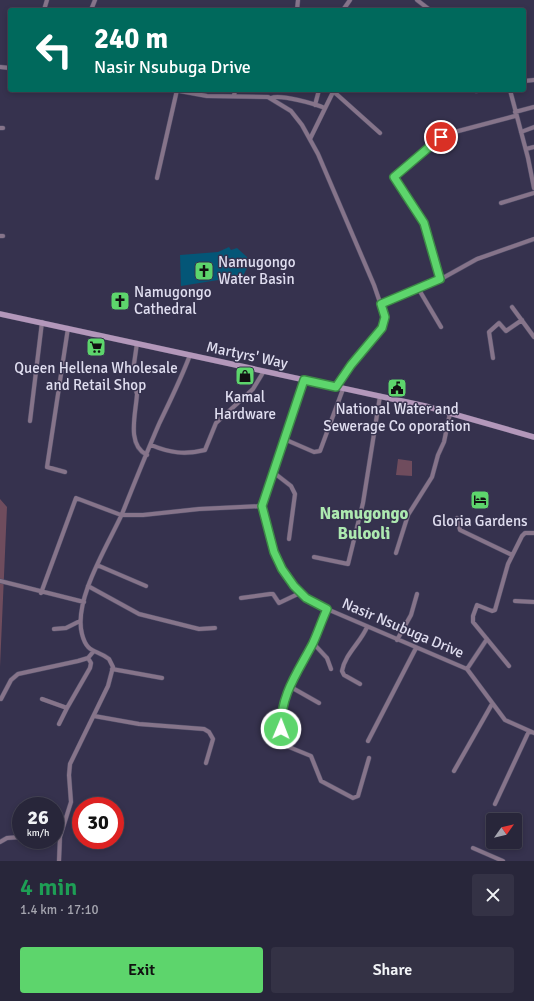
<!DOCTYPE html>
<html lang="en">
<head>
<meta charset="utf-8">
<style>
	:root { --surface:#28263a; --page:#343245; --text:#f1f3f6; --muted:#a5a5af; --line:#444354; --accent:#5dd56c }
	body { margin:0; font-family:Signika,sans-serif; background:var(--page); color:var(--text); height:100vh; display:flex; flex-direction:column; font-size:15px; white-space:nowrap }
	* { box-sizing:border-box; margin:0 }
	p { font-size:13px; color:var(--muted) }
	.icon { flex:none; width:22px; height:22px; fill:none; stroke:currentColor; stroke-width:2; stroke-linecap:round; stroke-linejoin:round }
	.map { position:relative; height:861px; overflow:hidden }
	.side { display:flex; flex-direction:column; background:var(--surface); flex:1 }
	.side>* { flex:none }
	.top-card { position:absolute; left:8px; top:8px; width:518px; height:84px; border-radius:4px; box-shadow:0 2px 6px #0003,0 0 0 1px var(--line); background:#00695c; color:#fff; overflow:hidden }
	.needle { width:26px; rotate:56deg }
	.buttons { position:absolute; left:486px; top:813px; display:grid; gap:8px }
	.buttons a { display:grid; place-items:center; width:36px; height:36px; border-radius:4px; background:var(--surface); box-shadow:0 2px 6px #0003,0 0 0 1px var(--line); font-size:20px }
	.speed { position:absolute; left:12px; top:797px; display:flex; gap:8px; font-size:20px; font-weight:700; text-align:center }
	.speed>* { display:grid; place-content:center; width:52px; height:52px; border-radius:50%; background:var(--surface); box-shadow:0 2px 6px #0003,0 0 0 1px var(--line); line-height:1 }
	.speed small { font-size:10px; font-weight:400 }
	.speed .limit { border:6px solid #d22; background:#fff; color:#111 }
	.pin { position:absolute; display:grid; place-items:center; width:34px; height:34px; color:#fff; margin:-17px; border:2px solid #fff; border-radius:50%; box-shadow:0 1px 4px #0007 }
	.me { position:absolute; width:44px; margin:-22px; rotate:1deg; stroke-linejoin:round; filter:drop-shadow(0 0 3px #0008) }
	.turn { display:flex; align-items:center; gap:14px; height:84px; padding:0 20px; font-size:18px }
	.turn .icon { width:52px; height:52px; stroke-width:2.5 }
	.turn b { display:block; font-size:28px; line-height:34px }
	.round { display:grid; place-items:center; flex:none; width:42px; height:42px; border-radius:4px; background:var(--page) }
	.overview { display:flex; align-items:center; justify-content:space-between; height:68px; padding:0 20px }
	h1 { font-size:24px; font-weight:600; line-height:30px; color:#1e9e55 }
	.cta { display:flex; gap:8px; margin-top:auto; padding:8px 20px }
	.cta a { flex:1; height:46px; border-radius:4px; background:var(--accent); color:#111; font-size:16px; font-weight:600; line-height:46px; text-align:center }
	.cta a+a { background:var(--page); color:var(--text) }
	.map>svg:first-child { display:block }
	.green { fill:#6f4c5d }
	.water { fill:#045677 }
	.lines { fill:none; stroke-linecap:round; stroke-linejoin:round }
	.street-casing { stroke:#514e68; stroke-width:5 }
	.secondary-casing { stroke:#514e68; stroke-width:6 }
	.street { stroke:#86748a; stroke-width:4 }
	.secondary { stroke:#b397ba; stroke-width:5.5 }
	.route-casing { stroke:#3c8a46; stroke-width:10 }
	.route { stroke:#5dd56c; stroke-width:7 }
	.labels { text-anchor:middle; dominant-baseline:central; stroke-width:3; stroke-linejoin:round; paint-order:stroke }
	.poi-label { font-size:15px; fill:#e0def0; stroke:#36324e }
	.street-label { font-size:15px; fill:#e0def0; stroke:#36324e }
	.quarter-label { font-size:17px; font-weight:bold; fill:#ade9b0; stroke:#36324e }
</style>
</head>
<body>
<div class="map">
<svg width="534" height="861" viewBox="0 0 534 861">
	<rect width="100%" height="100%" fill="#36324e"/>
	<path class="green" d="M398,459L412,461V476L396,475Z
		M0,499L7,507L0,667Z"/>
	<path class="water" d="M229,247L231,250L237,248L247,257V268L243,276L181,286L180,255L218,252Z"/>
	<g class="lines">
		<g class="street-casing">
			<path id="street" d="M417,0L430,10
				M44,10L47,0
				M91,10L95,0
				M297,10L298,0
				M343,10L350,0
				M0,67L10,68
				M524,81L534,80
				M174,90L207,96L268,97L291,111L302,125L318,154L374,285L385,317L379,333L351,365L336,387
				M510,90L528,158L534,188
				M333,91L380,133
				M476,91L480,90
				M234,96L235,90
				M271,98C281,94 315,104 325,108
				M315,105L319,90
				M515,112L534,107
				M0,128H3
				M521,132L534,127
				M310,139L334,90
				M526,149L534,147
				M157,178L177,90
				M501,203L534,193
				M0,236H3
				M441,279L423,223L394,177L447,134L515,116
				M418,288L441,327
				M381,304L441,279L477,259L534,239
				M512,307L534,337
				M493,358L489,332L499,323L506,331L522,320
				M133,371L137,343
				M304,380L262,506L274,552L282,569L294,586L306,598L327,609L467,669L505,720L534,733
				M135,387L137,394C136,413 126,445 147,455
				M30,421L42,322
				M284,439L314,452L320,451L343,389
				M151,445C170,453 185,455 205,450L216,423L253,389L264,371
				M65,472L47,467L68,328
				M273,472L291,486L295,494L289,539
				M457,518L460,530L512,555
				M396,553L408,515L432,477L438,455L444,442L450,413
				M314,557L348,564L363,503L380,396
				M97,565L146,586
				M0,581L84,602
				M88,586L139,614L199,629L215,628
				M41,593L76,498L121,515H143L199,509L262,506
				M241,598L270,594H273L279,603L300,593
				M515,601L534,602
				M327,609L313,643L289,686L281,711L283,741L289,747L311,756L321,781L353,798L358,796L369,758
				M54,629L66,628L80,621
				M397,640L411,615L417,594
				M313,643L327,658L331,669
				M509,666L473,622V616L477,605L492,611L495,610L508,564L522,536L525,533H534
				M112,669L162,678
				M467,669L487,639
				M360,684L344,675L342,671C345,654 361,642 367,627
				M289,686L319,703
				M1,699L11,680L18,674L78,661L88,658L93,652
				M42,699L67,708L90,668L91,663L88,658
				M94,716L139,724L204,729L209,732L213,739L206,763
				M59,724L67,708
				M368,741L416,648
				M454,771L492,704
				M495,804L529,731
				M0,842L7,838L21,837
				M473,848L503,861
				M59,861L60,837L71,802L69,775L70,764L108,686L113,667L109,659C96,649 87,654 82,634C73,600 108,545 122,514C134,484 146,454 159,424C170,401 181,379 190,355"/>
		</g>
		<g class="secondary-casing">
			<path id="secondary" d="M0,314L425,406L534,437"/>
		</g>
		<use href="#street" class="street"/>
		<use href="#secondary" class="secondary"/>
	</g>
	<g class="lines">
		<g class="route-casing">
			<path id="route" d="M281,729C280,695 298,672 313,643C318,632 322,620 327,609L306,598L294,586L282,569L274,552L262,506L304,380L336,387L351,365L382,328L385,317L381,304L440,279L424,223L394,177L441,137"/>
		</g>
		<use href="#route" class="route"/>
	</g>
	<defs>
		<g id="church-square" transform="scale(1)"><rect x="-9" y="-9" width="18" height="18" rx="4" fill="#5dd56c" stroke="#36324e"/><path d="M-1.2-6h2.4v3.5h3.3v2.4h-3.3V6h-2.4V-.1h-3.3v-2.4h3.3Z" fill="#111"/></g>
		<g id="supermarket-square" transform="scale(1)"><rect x="-9" y="-9" width="18" height="18" rx="4" fill="#5dd56c" stroke="#36324e"/><path d="M-6-5.5h2.5l.6 2H6L4.5 2H-2.5L-4.4-4H-6ZM-1.5 3.2a1.3 1.3 0 1 0 .1 0ZM3 3.2a1.3 1.3 0 1 0 .1 0Z" fill="#111"/></g>
		<g id="shop-square" transform="scale(1)"><rect x="-9" y="-9" width="18" height="18" rx="4" fill="#5dd56c" stroke="#36324e"/><path d="M-5-2.5h2.3a2.7 3.5 0 0 1 5.4 0H5L5.5 6h-11ZM-1.5-2.5h3a1.5 2.3 0 0 0-3 0Z" fill="#111"/></g>
		<g id="civic-square" transform="scale(1)"><rect x="-9" y="-9" width="18" height="18" rx="4" fill="#5dd56c" stroke="#36324e"/><path d="M-.6-6.5H3V-4.5H.6V-3L4-1V1h2V6H-6V1h2V-1L-.6-3ZM-1.2 2.5V6h2.4V2.5Z" fill="#111"/></g>
		<g id="hotel-square" transform="scale(1)"><rect x="-9" y="-9" width="18" height="18" rx="4" fill="#5dd56c" stroke="#36324e"/><path d="M-6-4.5h1.5V1H6V5H4.5V3h-9V5H-6ZM-4 0a1.8 1.8 0 1 1 3.6 0ZM.5 0V-2.5h3Q6-2.5 6 0Z" fill="#111"/></g>
	</defs>
	<g fill-rule="evenodd">
		<use href="#church-square" x="204" y="271"/>
		<use href="#church-square" x="120" y="301"/>
		<use href="#supermarket-square" x="96" y="347"/>
		<use href="#shop-square" x="245" y="376"/>
		<use href="#civic-square" x="397" y="388"/>
		<use href="#hotel-square" x="480" y="500"/>
	</g>
	<g class="labels">
		<g class="poi-label">
			<text x="218" y="262" text-anchor="start">Namugongo<tspan x="218" dy="17">Water Basin</tspan></text>
			<text x="134" y="292" text-anchor="start">Namugongo<tspan x="134" dy="17">Cathedral</tspan></text>
			<text x="96" y="368">Queen Hellena Wholesale<tspan x="96" dy="17">and Retail Shop</tspan></text>
			<text x="245" y="397">Kamal<tspan x="245" dy="17">Hardware</tspan></text>
			<text x="397" y="409">National Water and<tspan x="397" dy="17">Sewerage Co oporation</tspan></text>
			<text x="480" y="521">Gloria Gardens</text>
		</g>
		<g class="street-label">
			<text transform="translate(247 355) rotate(12)">Martyrs' Way</text>
			<text transform="translate(403 628) rotate(23)">Nasir Nsubuga Drive</text>
		</g>
		<g class="quarter-label">
			<text x="364" y="513">Namugongo<tspan x="364" dy="20">Bulooli</tspan></text>
		</g>
	</g>
</svg>
<div class="buttons">
<a><svg class="needle" viewBox="-14 -14 28 28"><path d="M0-13l5 13h-10z" fill="#e53935"/><path d="M0 13l5-13h-10z" fill="#a5a5af"/></svg></a>
</div>
<div class="speed"><div>26<small>km/h</small></div><div class="limit">30</div></div>
<div class="pin" style="left:441px;top:137px;background:#d93025"><svg class="icon" aria-label="arrive" viewBox="0 0 24 24"><path d="M6 21V4h12l-3 4 3 4H6"/></svg></div>
<svg class="me" style="left:281px;top:729px" viewBox="-20 -20 40 40"><circle r="17" fill="#5dd56c" stroke="#fff" stroke-width="3"/><path d="M0-11L8 9 0 5-8 9z" fill="#fff"/></svg>
<div class="top-card">
<div class="turn"><svg class="icon" aria-label="left" viewBox="0 0 24 24"><path d="M17 20v-9H6M10 6l-5 5 5 5"/></svg><div><b>240 m</b>Nasir Nsubuga Drive</div></div>
</div>
</div>
<section class="side">
<div class="overview"><div><h1>4 min</h1><p>1.4 km · 17:10</p></div><a class="round"><svg class="icon" aria-label="close" viewBox="0 0 24 24"><path d="M6 6l12 12M18 6L6 18"/></svg></a></div>
<div class="cta"><a>Exit</a><a>Share</a></div>
</section>
</body>
</html>
